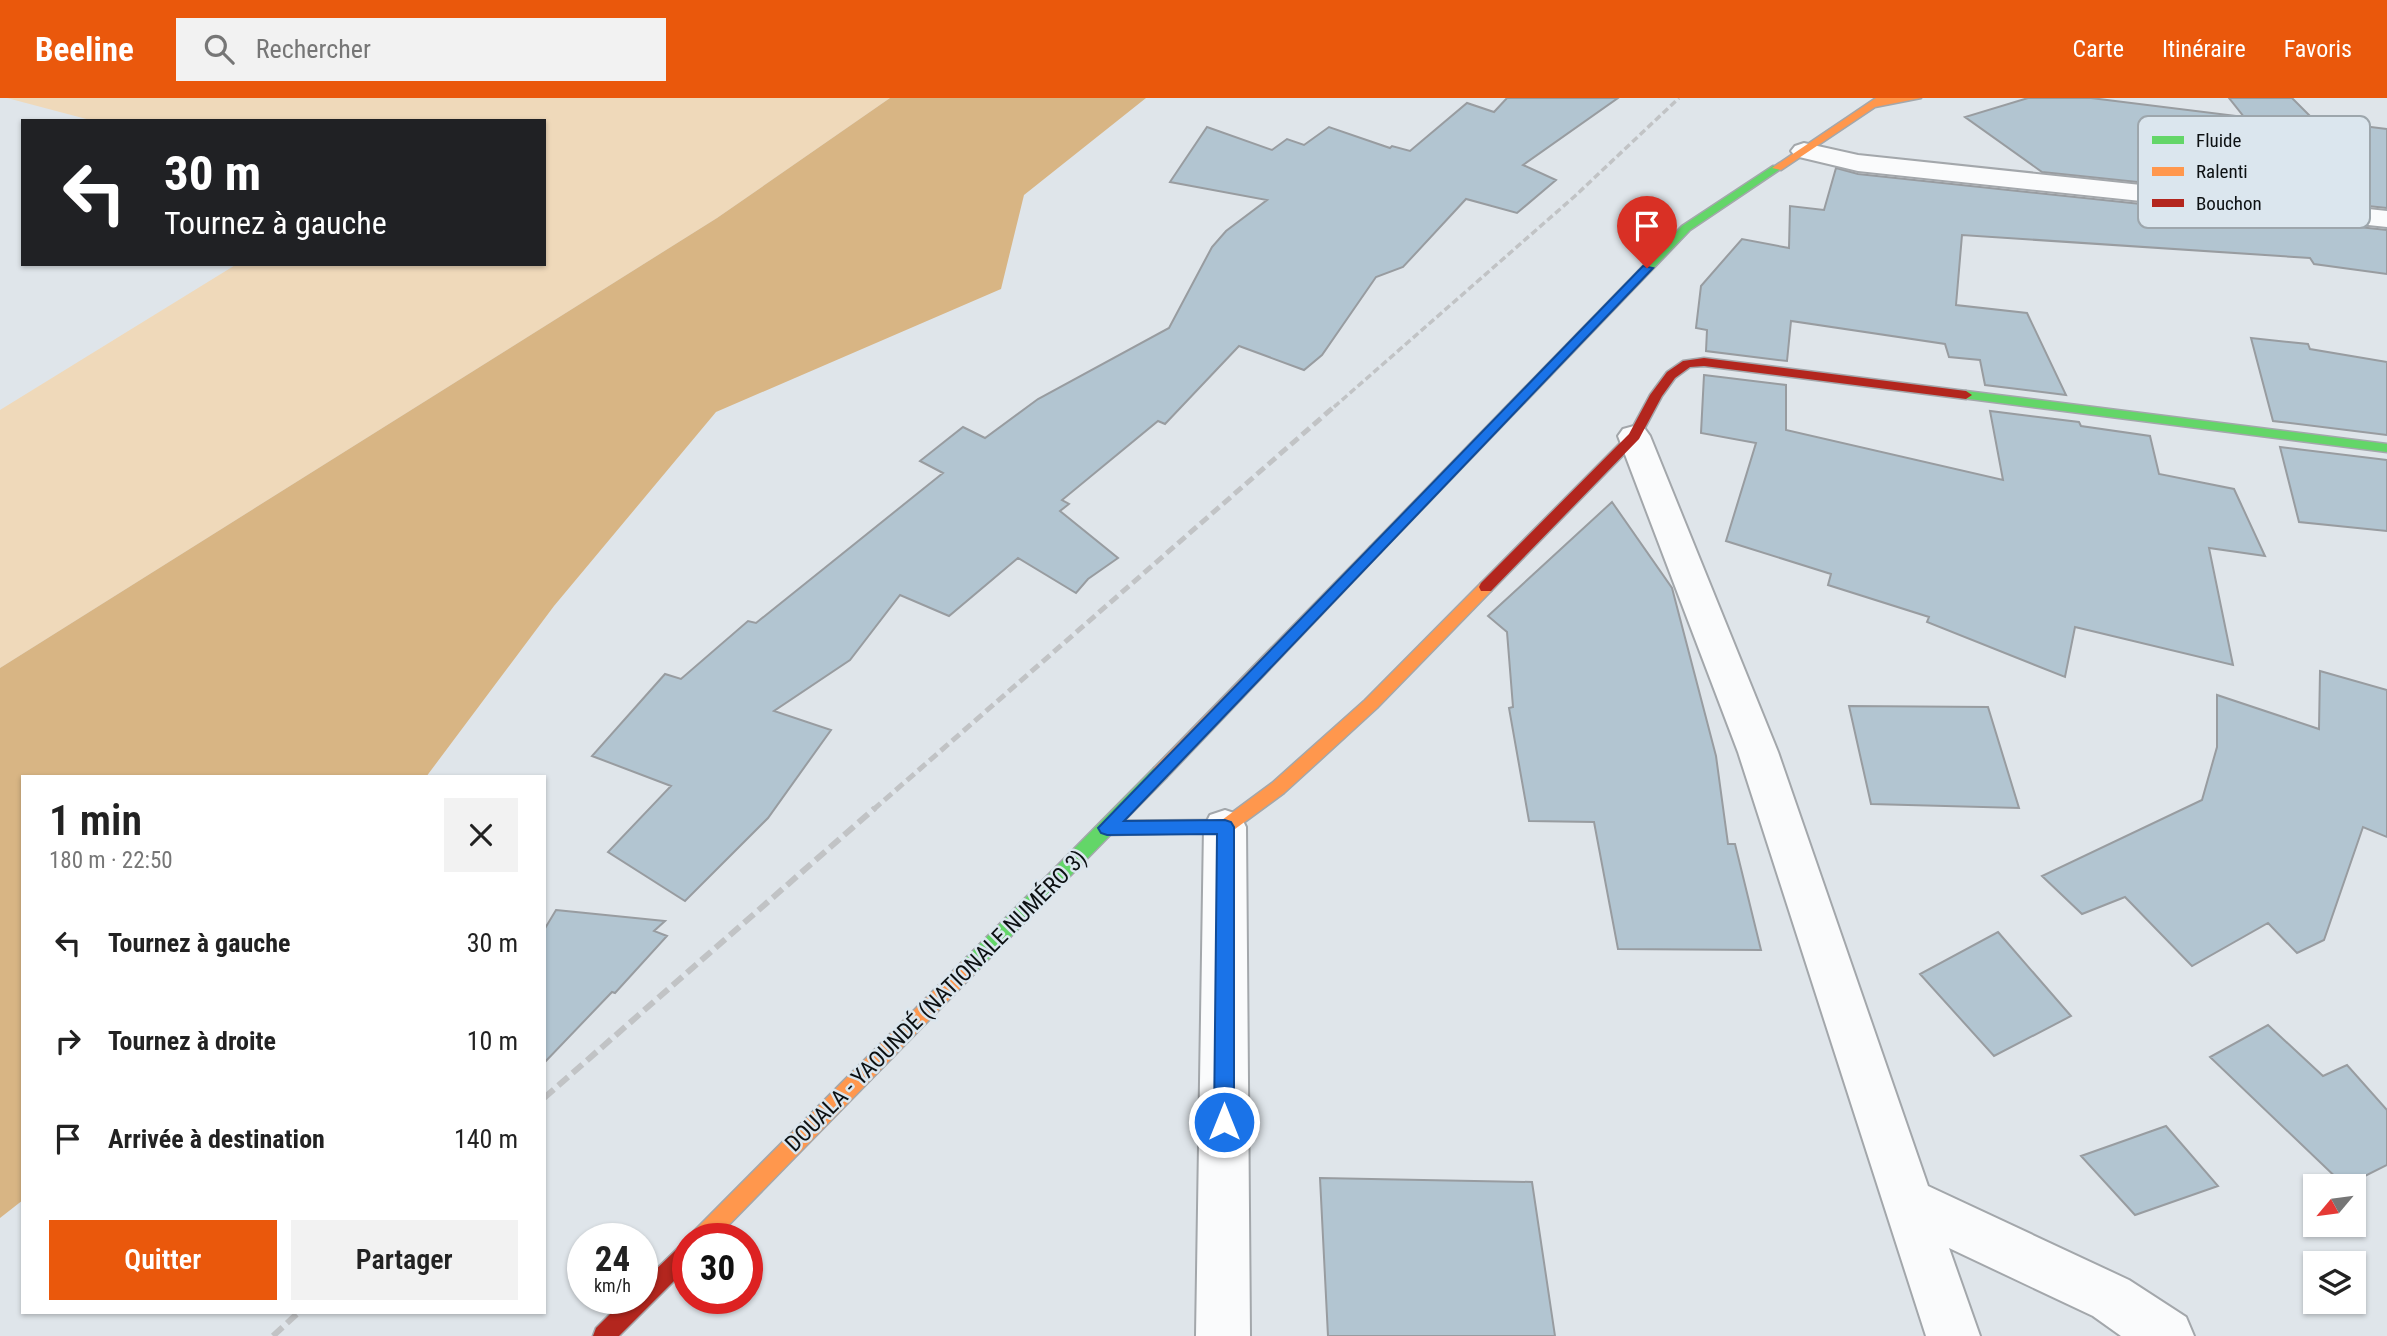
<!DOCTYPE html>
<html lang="fr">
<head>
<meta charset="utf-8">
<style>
	:root { --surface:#fff; --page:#f2f2f2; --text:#222; --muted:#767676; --accent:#ea580c }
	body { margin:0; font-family:"Roboto Condensed",sans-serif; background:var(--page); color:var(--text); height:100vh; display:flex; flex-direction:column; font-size:26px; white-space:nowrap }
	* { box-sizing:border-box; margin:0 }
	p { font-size:23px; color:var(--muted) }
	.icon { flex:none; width:38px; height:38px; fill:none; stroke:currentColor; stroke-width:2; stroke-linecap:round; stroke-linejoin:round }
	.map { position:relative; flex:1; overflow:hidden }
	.details { position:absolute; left:21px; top:677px; width:525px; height:539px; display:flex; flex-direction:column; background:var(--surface); border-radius:0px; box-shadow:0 2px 5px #0004 }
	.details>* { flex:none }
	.guide { position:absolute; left:21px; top:21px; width:525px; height:147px; border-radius:0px; box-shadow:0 2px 5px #0004; background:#202124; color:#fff; overflow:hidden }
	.needle { width:46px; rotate:241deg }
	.controls { position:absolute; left:2303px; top:1076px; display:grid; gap:14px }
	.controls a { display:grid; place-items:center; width:63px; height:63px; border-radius:0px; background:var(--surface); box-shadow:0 2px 5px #0004; font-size:35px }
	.speed { position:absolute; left:567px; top:1125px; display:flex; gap:14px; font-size:35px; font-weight:700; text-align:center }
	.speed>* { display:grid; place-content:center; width:91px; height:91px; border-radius:50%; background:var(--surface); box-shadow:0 2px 5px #0004; line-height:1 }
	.speed small { font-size:18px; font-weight:400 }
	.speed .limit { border:10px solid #d22; background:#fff; color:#111 }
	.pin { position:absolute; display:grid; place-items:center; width:60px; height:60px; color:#fff; margin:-72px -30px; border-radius:50% 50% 50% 0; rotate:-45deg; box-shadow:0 0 7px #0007 }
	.pin .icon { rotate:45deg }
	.me { position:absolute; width:77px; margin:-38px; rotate:0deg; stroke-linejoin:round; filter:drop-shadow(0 0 5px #0008) }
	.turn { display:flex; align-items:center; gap:24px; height:147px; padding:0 28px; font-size:32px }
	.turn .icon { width:91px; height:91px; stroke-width:2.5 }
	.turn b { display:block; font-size:49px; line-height:60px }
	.round { display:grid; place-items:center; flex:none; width:74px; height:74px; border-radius:0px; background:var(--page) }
	.headline { display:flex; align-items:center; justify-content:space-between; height:119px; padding:0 28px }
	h1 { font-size:42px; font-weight:600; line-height:52px }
	.cta { display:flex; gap:14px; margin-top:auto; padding:14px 28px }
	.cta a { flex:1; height:80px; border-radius:0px; background:var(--accent); color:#fff; font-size:28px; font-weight:600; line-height:80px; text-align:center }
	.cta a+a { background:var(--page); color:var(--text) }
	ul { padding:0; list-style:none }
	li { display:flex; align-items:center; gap:21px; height:98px; padding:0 28px }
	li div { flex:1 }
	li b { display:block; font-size:26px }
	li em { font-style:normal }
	header { display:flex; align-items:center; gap:42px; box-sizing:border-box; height:98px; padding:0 35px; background:var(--accent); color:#fff }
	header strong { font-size:33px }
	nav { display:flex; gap:38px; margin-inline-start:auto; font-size:24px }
	.search { width:490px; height:63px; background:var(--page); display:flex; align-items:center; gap:18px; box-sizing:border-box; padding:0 24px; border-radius:0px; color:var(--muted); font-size:26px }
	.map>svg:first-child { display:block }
	.green { fill:#efd9ba }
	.water { fill:#d8b584 }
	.building { fill:#b2c5d1; stroke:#989ca0; stroke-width:2 }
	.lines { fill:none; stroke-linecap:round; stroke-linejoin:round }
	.street-casing { stroke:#a3a7ab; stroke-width:4 }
	.fast-casing { stroke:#a3a7ab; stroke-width:3 }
	.slow-casing { stroke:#a3a7ab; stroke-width:3 }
	.jam-casing { stroke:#a3a7ab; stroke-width:3 }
	.street { fill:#fafbfc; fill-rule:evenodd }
	.fast { fill:#63d668; fill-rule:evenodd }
	.slow { fill:#ff974d; fill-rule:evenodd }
	.jam { fill:#b3261e; fill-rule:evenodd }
	.rail-far2 { stroke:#c1c3c5; stroke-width:3.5; stroke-dasharray:7 3.5; stroke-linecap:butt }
	.rail-far1 { stroke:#c1c3c5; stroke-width:5; stroke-dasharray:10 5; stroke-linecap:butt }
	.rail { stroke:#c1c3c5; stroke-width:6; stroke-dasharray:13 6; stroke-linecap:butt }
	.route { fill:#1a73e8; stroke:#114b97; stroke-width:2 }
	.labels { text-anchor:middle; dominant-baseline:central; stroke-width:5; stroke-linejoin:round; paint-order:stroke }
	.street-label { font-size:23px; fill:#0d1113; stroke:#dbe6ee }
	.key { fill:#dbe6ee; stroke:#9da6ac; stroke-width:2 }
	.key-label { font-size:19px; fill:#0d1113 }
</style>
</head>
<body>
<header>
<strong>Beeline</strong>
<div class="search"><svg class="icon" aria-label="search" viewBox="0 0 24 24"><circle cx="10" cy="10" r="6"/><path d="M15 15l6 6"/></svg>Rechercher</div>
<nav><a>Carte</a><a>Itinéraire</a><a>Favoris</a></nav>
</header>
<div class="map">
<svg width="2387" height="1238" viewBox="0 0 2387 1238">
	<rect width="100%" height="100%" fill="#dfe5ea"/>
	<path class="green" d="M7,0H890L717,120L0,570V312L237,166H544V23H94Z"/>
	<path class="water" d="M890,0H1146L1024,97L1001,191L716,314L554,508L426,679H23V1102L0,1120V570L717,120Z"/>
	<path class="building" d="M1507,0H1618L1523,67L1556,82L1517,115L1466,101L1403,169L1376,179L1322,257L1304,272L1239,248L1165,326L1158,323L1062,402L1069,406L1060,413L1118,460L1088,481L1076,495L1018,460L949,518L900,497L850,562L774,613L831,632L768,720L685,803L608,754L671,688L592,658L665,576L681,581L748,523L756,525L943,375L920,363L963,329L985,340L1038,301L1169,230L1212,149L1226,133L1267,102L1170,84L1207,29L1272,52L1287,41L1304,47L1329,29L1390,50L1392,48L1410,53L1467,5L1494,14Z
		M2028,0H2091L2244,19L2229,0H2292L2314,22L2387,31V110L2042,74L1965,19Z
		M1836,70L1858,76L2387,132V176L2314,166L2310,160L1962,137L1956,207L2027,215L2066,297L1985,287L1980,262L1949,259L1945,246L1791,223L1787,263L1706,253L1707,232L1696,230L1701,188L1742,141L1789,150L1790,108L1824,112Z
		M2251,240L2308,246L2310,251L2387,264V337L2273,323Z
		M1704,277L1786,287V332L2003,382L1990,313L2079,324L2081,328L2150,338L2159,376L2234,391L2265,458L2209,450L2233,567L2075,529L2065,579L1927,524L1929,519L1828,487L1831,476L1726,443L1756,345L1701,335Z
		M2280,349L2387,362V433L2299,424Z
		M1612,404L1672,490L1716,658L1728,746H1735L1761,852L1618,851L1594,724L1529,723L1509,610L1513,609L1507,534L1488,518Z
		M2320,573L2387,592V739L2363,729L2324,842L2297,855L2268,825L2192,868L2125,799L2082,816L2042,778L2202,702L2217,649V597L2319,631Z
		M1849,608L1988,609L2019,710L1871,706Z
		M556,812L665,823L654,833L667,838L615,895L612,894L544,965V832Z
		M1998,834L2071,918L1994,958L1920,876Z
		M2268,927L2323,978L2347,967L2387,1012V1067L2345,1088L2210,959Z
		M2166,1028L2218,1088L2135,1117L2081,1058Z
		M1320,1080L1532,1084L1555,1238H1328Z"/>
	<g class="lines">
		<g class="street-casing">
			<path id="street" d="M1804,45L1858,57L2387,113V129L1858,73L1795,58L1791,53L1795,48Z
				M1634,328L1645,331L1650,338L1778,654L1928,1088L2129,1182L2186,1219L2194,1238H2121L2093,1218L1949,1150L1980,1238H1926L1738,654L1618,338L1623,331Z
				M1225,712L1240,717L1246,729L1250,1238H1196L1204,729L1210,717Z"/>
		</g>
		<g class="fast-casing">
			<path id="fast" d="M1773,68L1782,70L1690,132L1380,455H1370L1368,452L1370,449L1682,128Z
				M1966,293L2387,346V354L1962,300V294Z
				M1160,668L1166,670L1168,675L1166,680L975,875L969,877L963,875L960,869L963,863L1154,670Z"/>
		</g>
		<g class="slow-casing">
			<path id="slow" d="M1876,0H1921L1875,9L1781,72L1772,70Z
				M1375,447L1380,449L1382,452L1380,455L1166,680H1154L1152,675L1154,670L1370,449Z
				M1486,484L1493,489L1491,493L1377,610L1284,695L1231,734L1107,737L1101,735L1099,730L1101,725L1107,723L1222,722L1272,685L1365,602L1481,485Z
				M969,861L975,863L978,869L975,875L715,1141H690L693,1134L963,863Z"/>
		</g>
		<g class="jam-casing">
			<path id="jam" d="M1704,260L1966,293L1972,297L1966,301L1704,268L1690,269L1675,280L1662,298L1639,341L1491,493H1481L1479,489L1481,485L1629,336L1650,297L1667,274L1683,263Z
				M688,1144V1169L619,1238H593L596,1230L626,1200H642V1185L681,1147Z"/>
		</g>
		<use href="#street" class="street"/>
		<use href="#fast" class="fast"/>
		<use href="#slow" class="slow"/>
		<use href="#jam" class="jam"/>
		<path class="rail-far2" d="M1334,309L1575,98L1679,0"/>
		<path class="rail-far1" d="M873,712L1336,307"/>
		<path class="rail" d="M544,1000L875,710
			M273,1238L299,1214"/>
	</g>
	<path class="route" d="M1643,168L1653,170L1124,723L1225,722L1231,724L1234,729V1024L1231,1031L1224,1033L1217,1031L1214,1024L1217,736L1107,737L1101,735L1098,730Z"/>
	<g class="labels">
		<g class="street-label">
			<text transform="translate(936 903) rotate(-45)">DOUALA - YAOUNDÉ (NATIONALE NUMÉRO 3)</text>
		</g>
	</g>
	<rect x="2138" y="18" width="232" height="112" rx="10" class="key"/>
	<rect x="2152" y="38" width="32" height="8" fill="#63d668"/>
	<rect x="2152" y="69" width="32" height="9" fill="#ff974d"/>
	<rect x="2152" y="101" width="32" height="8" fill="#b3261e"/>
	<g class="key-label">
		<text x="2196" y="49">Fluide</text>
		<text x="2196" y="80">Ralenti</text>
		<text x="2196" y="112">Bouchon</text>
	</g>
</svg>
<div class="controls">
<a><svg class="needle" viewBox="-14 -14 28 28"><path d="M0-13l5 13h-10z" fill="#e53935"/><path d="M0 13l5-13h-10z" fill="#767676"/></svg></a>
<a><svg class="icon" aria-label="layers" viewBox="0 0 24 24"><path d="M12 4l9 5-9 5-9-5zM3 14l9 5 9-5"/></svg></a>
</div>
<div class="speed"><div>24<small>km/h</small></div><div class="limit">30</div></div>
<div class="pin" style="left:1647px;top:170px;background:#d93025"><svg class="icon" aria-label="arrive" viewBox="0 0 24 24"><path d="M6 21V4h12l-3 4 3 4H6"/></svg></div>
<svg class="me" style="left:1224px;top:1024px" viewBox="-20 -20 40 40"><circle r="17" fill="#1a73e8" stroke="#fff" stroke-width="3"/><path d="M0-11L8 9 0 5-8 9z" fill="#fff"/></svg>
<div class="guide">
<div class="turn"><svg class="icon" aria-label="left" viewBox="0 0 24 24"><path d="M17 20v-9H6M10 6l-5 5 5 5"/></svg><div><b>30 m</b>Tournez à gauche</div></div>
</div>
<section class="details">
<div class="headline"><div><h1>1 min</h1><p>180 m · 22:50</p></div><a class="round"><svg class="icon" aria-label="close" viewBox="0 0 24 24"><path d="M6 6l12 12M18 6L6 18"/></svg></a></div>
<ul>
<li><svg class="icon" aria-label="left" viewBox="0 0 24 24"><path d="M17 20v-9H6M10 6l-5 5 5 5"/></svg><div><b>Tournez à gauche</b></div><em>30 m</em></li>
<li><svg class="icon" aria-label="right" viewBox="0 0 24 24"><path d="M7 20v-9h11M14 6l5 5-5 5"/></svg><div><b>Tournez à droite</b></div><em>10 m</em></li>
<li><svg class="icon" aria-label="arrive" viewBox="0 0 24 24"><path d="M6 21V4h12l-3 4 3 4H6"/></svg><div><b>Arrivée à destination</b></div><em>140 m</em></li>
</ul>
<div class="cta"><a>Quitter</a><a>Partager</a></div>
</section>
</div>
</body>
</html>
